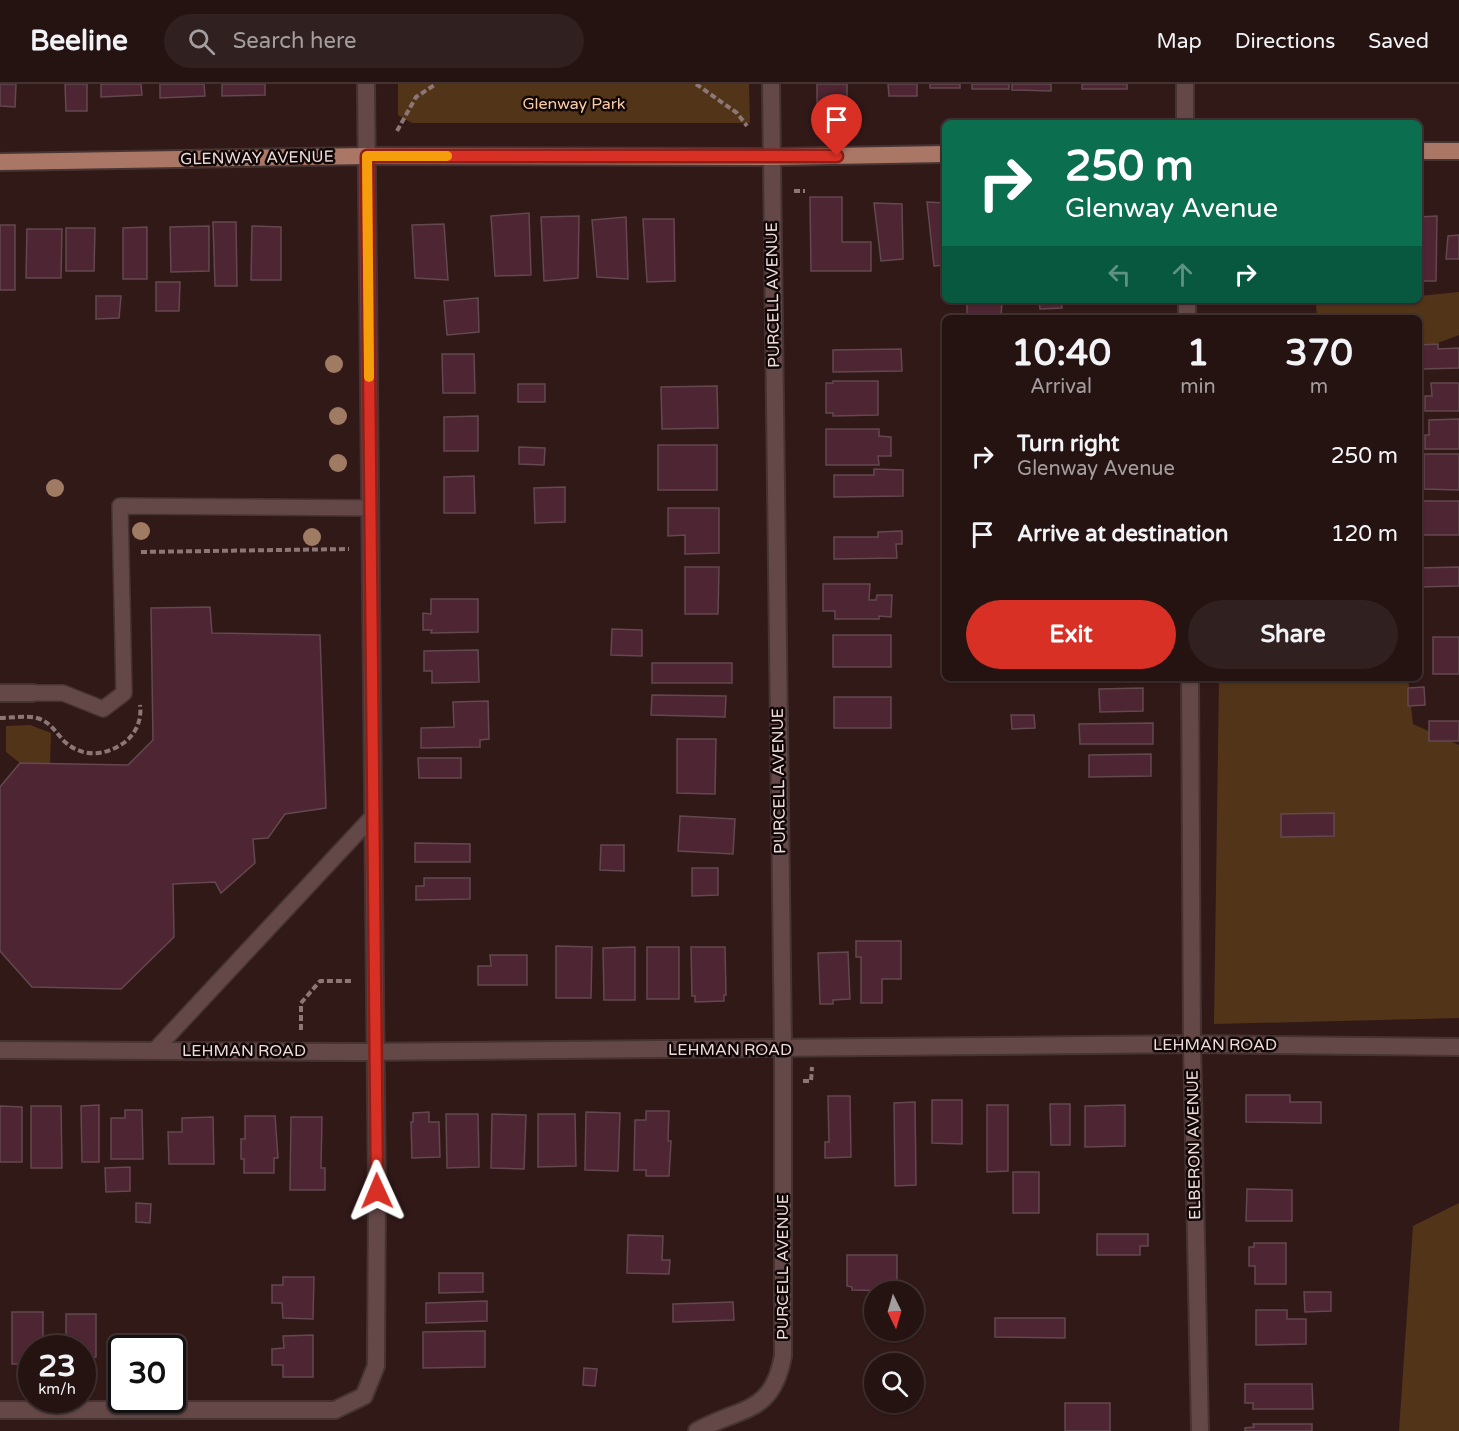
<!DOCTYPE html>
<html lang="en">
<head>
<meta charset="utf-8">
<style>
	:root { --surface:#251312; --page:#312020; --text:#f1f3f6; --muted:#a39e9f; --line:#423232; --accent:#d93025 }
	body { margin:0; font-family:"Varela Round",sans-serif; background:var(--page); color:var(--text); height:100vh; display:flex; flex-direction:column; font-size:22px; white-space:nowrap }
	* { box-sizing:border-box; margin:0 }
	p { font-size:20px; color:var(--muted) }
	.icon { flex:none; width:33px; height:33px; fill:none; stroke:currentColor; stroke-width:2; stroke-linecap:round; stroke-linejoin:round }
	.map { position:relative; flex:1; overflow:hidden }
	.panel { position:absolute; left:942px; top:231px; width:480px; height:366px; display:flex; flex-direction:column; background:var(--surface); border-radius:9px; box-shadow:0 2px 4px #0004,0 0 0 2px var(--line) }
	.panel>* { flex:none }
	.top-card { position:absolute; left:942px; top:36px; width:480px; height:183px; border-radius:9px; box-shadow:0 2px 4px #0004,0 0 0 2px var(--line); background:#0b6e4f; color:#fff; overflow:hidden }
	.needle { width:39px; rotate:175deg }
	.buttons { position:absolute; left:864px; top:1197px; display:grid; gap:12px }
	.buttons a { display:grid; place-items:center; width:60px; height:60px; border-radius:50%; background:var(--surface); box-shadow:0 2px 4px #0004,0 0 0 2px var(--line); font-size:30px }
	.speed { position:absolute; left:18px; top:1251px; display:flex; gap:12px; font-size:30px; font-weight:700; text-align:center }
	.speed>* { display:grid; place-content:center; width:78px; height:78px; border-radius:50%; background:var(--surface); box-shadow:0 2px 4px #0004,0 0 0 2px var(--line); line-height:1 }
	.speed small { font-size:15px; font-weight:400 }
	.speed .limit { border:3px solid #111; border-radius:9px; background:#fff; color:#111 }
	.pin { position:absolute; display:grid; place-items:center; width:51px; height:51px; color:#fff; margin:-62px -26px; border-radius:50% 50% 50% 0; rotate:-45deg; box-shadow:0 0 6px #0007 }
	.pin .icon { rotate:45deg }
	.me { position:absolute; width:66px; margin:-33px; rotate:359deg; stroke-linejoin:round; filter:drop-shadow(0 0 4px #0008) }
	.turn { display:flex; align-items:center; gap:21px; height:126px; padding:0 24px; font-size:27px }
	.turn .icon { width:78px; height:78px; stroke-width:2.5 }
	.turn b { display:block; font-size:42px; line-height:51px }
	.lanes { display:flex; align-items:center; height:57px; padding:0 24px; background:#0003; justify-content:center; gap:30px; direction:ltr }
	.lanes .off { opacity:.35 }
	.eta { display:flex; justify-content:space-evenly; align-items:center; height:102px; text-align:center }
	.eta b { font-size:36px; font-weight:700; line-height:42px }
	.button { display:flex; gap:12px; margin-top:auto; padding:12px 24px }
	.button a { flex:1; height:69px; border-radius:36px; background:var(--accent); color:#fff; font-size:24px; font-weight:700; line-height:69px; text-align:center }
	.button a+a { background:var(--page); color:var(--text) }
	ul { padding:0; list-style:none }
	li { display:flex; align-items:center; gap:18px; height:78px; padding:0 24px }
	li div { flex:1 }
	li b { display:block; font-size:22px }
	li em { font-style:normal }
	header { display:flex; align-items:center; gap:36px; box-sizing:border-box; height:84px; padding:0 30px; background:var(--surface); border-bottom:2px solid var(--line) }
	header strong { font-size:28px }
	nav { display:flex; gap:33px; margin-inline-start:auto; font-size:21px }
	.search { width:420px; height:54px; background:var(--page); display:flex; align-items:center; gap:15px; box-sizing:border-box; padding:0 21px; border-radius:33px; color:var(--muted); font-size:22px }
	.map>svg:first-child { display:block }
	.green { fill:#523518 }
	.building { fill:#4e2532; stroke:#63484f; stroke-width:1.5 }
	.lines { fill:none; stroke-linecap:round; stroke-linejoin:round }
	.service-casing { stroke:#463433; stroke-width:18 }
	.minor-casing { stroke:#463433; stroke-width:20 }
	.primary-casing { stroke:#463433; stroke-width:20 }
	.path { stroke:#8c7776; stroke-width:4; stroke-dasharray:6 3; stroke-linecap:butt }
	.service { stroke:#644847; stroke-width:15 }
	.minor { stroke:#644847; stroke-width:16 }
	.primary { stroke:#aa7666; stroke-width:16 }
	.tree { fill:#9f7b64 }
	.route-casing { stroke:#8d1f18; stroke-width:15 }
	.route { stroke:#d93025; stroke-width:10 }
	.slow { stroke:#f59e0b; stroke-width:10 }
	.labels { text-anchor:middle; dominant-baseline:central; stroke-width:5; stroke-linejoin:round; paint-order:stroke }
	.park-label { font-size:16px; fill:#f9cba3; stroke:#110707 }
	.street-label { font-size:16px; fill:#eddcdb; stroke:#110707 }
</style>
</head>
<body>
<header>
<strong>Beeline</strong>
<div class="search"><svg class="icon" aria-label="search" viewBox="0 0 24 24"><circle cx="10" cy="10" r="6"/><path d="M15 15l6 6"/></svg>Search here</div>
<nav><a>Map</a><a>Directions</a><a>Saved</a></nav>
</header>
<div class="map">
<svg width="1459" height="1347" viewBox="0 0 1459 1347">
	<rect width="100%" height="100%" fill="#311918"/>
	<path class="green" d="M398,0H749L750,39H412L398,31Z
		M1459,208V251L1419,266V234H1317L1316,220L1362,216H1419V212Z
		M1219,594H1408L1413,640L1459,661V934L1214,940Z
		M30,641L51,649L50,680L20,679L6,668V642Z
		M1459,1119V1347H1399L1413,1142Z"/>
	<path class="building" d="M0,0H16L15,23L0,22Z
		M65,0H87V27H66Z
		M101,0H141L142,11L101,13Z
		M160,0H204L205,12L160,14Z
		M222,0H265V11L222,12Z
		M817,0H847V23H817Z
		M888,0H917V12H889Z
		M930,0H960V4H930Z
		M972,0H1009V5H972Z
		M1012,0H1051V7L1012,6Z
		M1082,0H1127V5H1082Z
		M810,113H842V158H871V187H811Z
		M927,118L945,119V181L934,182Z
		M874,119L902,120L903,175L881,177Z
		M529,129L531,191L495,192L491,132Z
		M579,132L578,194L544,197L541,133Z
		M1437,132L1436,197H1419V133Z
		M626,133L628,195L597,193L592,136Z
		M643,135H674L675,197L647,198Z
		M213,138H236L237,202H215Z
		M444,140L448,196L415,194L412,141Z
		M0,141H15V206H0Z
		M209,142V187L171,188L170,143Z
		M252,142L281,143V196H251Z
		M147,143V195H123V144Z
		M66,144H95L94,187H66Z
		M27,145H62L61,194H26Z
		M1459,151V175H1446L1448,152Z
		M156,198H180L179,227H156Z
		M96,212H121L119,234L96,235Z
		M478,214L479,248L447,251L444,217Z
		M967,216H1002L1001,233L967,230Z
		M1039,216H1061L1062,224L1040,225Z
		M1438,260V265L1459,264V284L1422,285V282H1419V261Z
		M901,265L902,287L833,288V266Z
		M442,270H474L475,309H443Z
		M833,297H878V331L833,332V329H826V299H833Z
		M1431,299H1459V327H1425V312H1432Z
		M518,300H545V318H518Z
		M717,302L718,344L662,345L661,303Z
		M478,332V367H444V333Z
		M1459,335V365H1425V351H1429V336Z
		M826,345H879V352L891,353V372H878L879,381H826Z
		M658,361H717V406H658Z
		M519,363L545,364L544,381L519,380Z
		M1424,370H1459V406L1424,405Z
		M874,385L903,386V412L834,413V391H874Z
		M474,392L475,429H444V393Z
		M565,403V438L535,439L534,404Z
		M1420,417H1459V451H1420Z
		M668,424H719V469L685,470V451L668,452Z
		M944,425H945V457H944Z
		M902,447V460H896L897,474L834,475V453H878V448Z
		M685,483H719L718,530H685Z
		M1459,483V502L1419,503V484Z
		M823,500H870L869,516H876L877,511H892L891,533L879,532V535H835V527H823Z
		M431,515H478V548L431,549L432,546H423V529L431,530Z
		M210,523L212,549L320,551L326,724L285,730L268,754L253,755L255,779L221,809L215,798L173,800L174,853L121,905L32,903L0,867V703L20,679L128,681L153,656L151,524Z
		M612,545L642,546V572L611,571Z
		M833,551H891V583H833Z
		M1433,553H1459V590H1433Z
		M478,566L479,598L432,599V587H424V567Z
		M652,579H732V599H652Z
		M1114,594H1141L1142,597L1114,598Z
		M1424,603L1425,621L1408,622V604Z
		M1143,604V627L1100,628L1099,605Z
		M652,611L726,612L725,633L651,631Z
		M834,613H891V644H834Z
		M488,617L489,655L480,656V663L421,664V644L454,643L453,618Z
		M1011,631H1034L1035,644L1012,645Z
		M1429,637H1459V657H1429Z
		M1153,639V660H1080L1079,640Z
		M677,655H716L715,710L677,709Z
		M1151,670V692L1089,693V671Z
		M418,674H461V694H419Z
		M1334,729V752L1281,753V730Z
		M680,732L735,735L733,770L678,767Z
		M415,759L470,760V778H415Z
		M601,761H624V787L600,786Z
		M692,784H718V811L692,812Z
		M424,794H470V815L416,816V802H424Z
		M856,857H901V895H882V919H861V873H856Z
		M556,862L592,863L591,914H556Z
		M635,863V916H604L603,864Z
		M647,863H679V915H647Z
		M691,863H725L726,911H724V917L695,918V912H692Z
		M848,868L850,915L833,916V920H820L818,869Z
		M490,871H527V901H478V882H491Z
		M1246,1011H1290V1018H1321V1039L1246,1038Z
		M828,1012H850L851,1073L825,1074V1058H829V1057Z
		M932,1016H962V1060L932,1059Z
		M915,1018L916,1101L895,1102L894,1019Z
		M1050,1020H1070V1061H1051Z
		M99,1021V1078H82L81,1022Z
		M987,1021H1008V1087L987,1088Z
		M1125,1021V1062L1085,1063V1022Z
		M0,1022L22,1023V1078H0Z
		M31,1022H61L62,1084H31Z
		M125,1026H142L143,1075H111V1034H125Z
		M646,1027H669L668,1057H671L669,1092H646V1086H634L635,1036H646Z
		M429,1028V1038H439L440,1073L412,1074L411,1038H413V1029Z
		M586,1028L620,1029L618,1087L585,1086Z
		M446,1030H478L479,1083L447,1084Z
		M492,1030L526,1031L524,1085L491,1084Z
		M538,1030H575L576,1082L538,1083Z
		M245,1032H275L278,1074H274V1089H244V1075H241V1055H245Z
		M213,1033L214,1080H169L168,1048H182V1034Z
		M291,1033H322L321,1084H325V1106H290Z
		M130,1083V1107L106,1108L105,1084Z
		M1013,1088H1039V1129H1013Z
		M1247,1105L1292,1106V1137H1246Z
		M136,1119L151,1120L150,1139L136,1138Z
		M1097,1150H1148V1162H1140V1171H1097Z
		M628,1151L663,1152L662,1176H670L669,1190L627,1189Z
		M1254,1159H1286V1200H1255V1182H1249V1163H1254Z
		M847,1171H897V1207L852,1206V1203L847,1202Z
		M439,1189H483V1208L439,1209Z
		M283,1193H314L313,1235L283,1234L282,1219H272V1201H283Z
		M1304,1208H1331V1227L1305,1228Z
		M487,1217V1237L426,1239V1219Z
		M733,1218L734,1236L673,1238V1220Z
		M1256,1226H1287V1235H1306V1260L1256,1261Z
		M12,1228H43V1264H32V1274H28V1280H12Z
		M66,1230H96V1273L82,1274V1264H66Z
		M995,1234H1065V1254L995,1253Z
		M485,1247V1283L423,1284V1248Z
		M313,1251V1293H283V1281H272V1265L284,1264L283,1252Z
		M584,1284L597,1285L595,1302L583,1301Z
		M1245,1300H1312L1313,1325H1253V1319H1245Z
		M1065,1319H1110V1347H1065Z
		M1253,1340H1312V1347H1245V1344L1254,1343Z"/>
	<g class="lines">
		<g class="service-casing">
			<path id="service" d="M33,609H63L103,625L124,609L120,422L370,424
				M154,967L373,732"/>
		</g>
		<g class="minor-casing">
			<path id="minor" d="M1185,0V39
				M1187,216V234
				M1190,594L1192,960L1200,1347
				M0,609H33
				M0,966L354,968L1192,960L1459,963
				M0,1326H335L364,1312L376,1282L377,1107L366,0
				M697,1347C740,1322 772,1332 783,1272V965L771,0"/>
		</g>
		<g class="primary-casing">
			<path id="primary" d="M1419,67H1459
				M0,78L367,72L772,73L945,70"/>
		</g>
		<path class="path" d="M696,0L737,29L747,42
			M1204,38H1217
			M397,47L416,13L436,0
			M794,107H805
			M141,468L349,465
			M0,634C12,634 26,631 37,634C51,638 56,649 65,658C83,674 106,672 125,658C136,649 142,636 140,621
			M301,946V919L320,897H353
			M803,997H811L812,983"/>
		<use href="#service" class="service"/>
		<use href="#minor" class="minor"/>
		<use href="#primary" class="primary"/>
	</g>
	<g class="tree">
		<circle cx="334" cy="280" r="9"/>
		<circle cx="338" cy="332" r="9"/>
		<circle cx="338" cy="379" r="9"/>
		<circle cx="55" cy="404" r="9"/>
		<circle cx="141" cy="447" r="9"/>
		<circle cx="312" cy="453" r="9"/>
	</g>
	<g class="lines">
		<g class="route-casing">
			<path id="route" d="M377,1107L367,72H837"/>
		</g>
		<use href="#route" class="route"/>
		<path class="slow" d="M369,293L367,72H447"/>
	</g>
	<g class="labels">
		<g class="park-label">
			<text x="574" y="20">Glenway Park</text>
		</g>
		<g class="street-label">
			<text transform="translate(257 74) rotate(-1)">GLENWAY AVENUE</text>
			<text transform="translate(773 211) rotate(-91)">PURCELL AVENUE</text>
			<text transform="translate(779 697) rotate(-91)">PURCELL AVENUE</text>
			<text x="1215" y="961">LEHMAN ROAD</text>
			<text x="730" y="966">LEHMAN ROAD</text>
			<text x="244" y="967">LEHMAN ROAD</text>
			<text transform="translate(1194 1061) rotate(-91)">ELBERON AVENUE</text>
			<text transform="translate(783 1183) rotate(-90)">PURCELL AVENUE</text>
		</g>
	</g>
</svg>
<div class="buttons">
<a><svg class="needle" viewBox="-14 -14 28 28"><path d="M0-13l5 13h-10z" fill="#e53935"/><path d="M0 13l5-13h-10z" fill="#a39e9f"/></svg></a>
<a><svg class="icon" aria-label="search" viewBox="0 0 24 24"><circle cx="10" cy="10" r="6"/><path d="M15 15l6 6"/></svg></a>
</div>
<div class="speed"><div>23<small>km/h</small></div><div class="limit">30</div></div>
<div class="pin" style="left:837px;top:72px;background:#d93025"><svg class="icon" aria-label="arrive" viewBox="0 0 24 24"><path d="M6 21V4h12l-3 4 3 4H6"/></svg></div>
<svg class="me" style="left:377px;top:1107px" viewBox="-20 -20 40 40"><path d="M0-17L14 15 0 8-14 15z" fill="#d93025" stroke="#fff" stroke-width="4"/></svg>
<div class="top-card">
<div class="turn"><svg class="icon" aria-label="right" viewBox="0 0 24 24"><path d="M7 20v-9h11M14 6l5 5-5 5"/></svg><div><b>250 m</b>Glenway Avenue</div></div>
<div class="lanes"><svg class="icon off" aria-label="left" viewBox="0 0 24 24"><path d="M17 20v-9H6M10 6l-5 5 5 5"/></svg><svg class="icon off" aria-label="ahead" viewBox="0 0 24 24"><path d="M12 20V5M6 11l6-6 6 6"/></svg><svg class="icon" aria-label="right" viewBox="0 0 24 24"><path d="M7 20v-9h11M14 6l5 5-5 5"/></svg></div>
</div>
<section class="panel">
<div class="eta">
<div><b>10:40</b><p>Arrival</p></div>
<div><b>1</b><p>min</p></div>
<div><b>370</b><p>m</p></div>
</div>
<ul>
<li><svg class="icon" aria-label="right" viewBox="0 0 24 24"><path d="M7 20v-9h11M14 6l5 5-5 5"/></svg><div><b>Turn right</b><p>Glenway Avenue</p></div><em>250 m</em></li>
<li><svg class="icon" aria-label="arrive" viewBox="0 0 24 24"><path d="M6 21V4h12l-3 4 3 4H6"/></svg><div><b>Arrive at destination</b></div><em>120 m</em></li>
</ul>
<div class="button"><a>Exit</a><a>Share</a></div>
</section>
</div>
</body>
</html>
